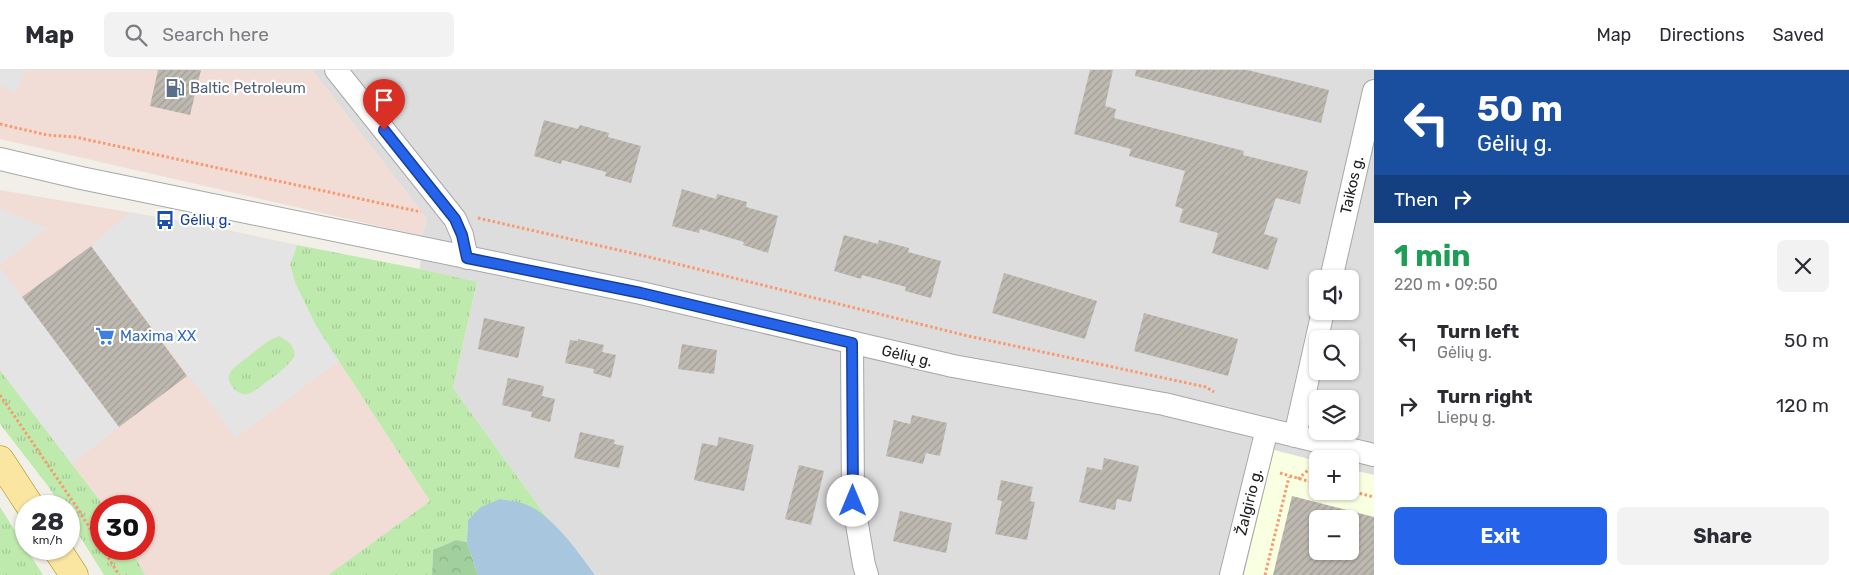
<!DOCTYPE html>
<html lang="en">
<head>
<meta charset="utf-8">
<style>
	:root { --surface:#fff; --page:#f2f2f3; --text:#2b2b33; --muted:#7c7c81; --line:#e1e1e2; --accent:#2563eb }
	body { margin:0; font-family:Rubik,sans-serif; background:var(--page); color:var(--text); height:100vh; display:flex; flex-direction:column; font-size:19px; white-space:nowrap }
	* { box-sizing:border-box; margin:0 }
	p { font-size:16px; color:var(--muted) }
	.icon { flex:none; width:28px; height:28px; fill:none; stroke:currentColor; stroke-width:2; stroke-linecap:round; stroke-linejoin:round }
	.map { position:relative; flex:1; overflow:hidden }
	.drawer { display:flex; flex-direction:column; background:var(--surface); width:475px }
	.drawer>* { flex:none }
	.banner { background:#1a4fa0; color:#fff; overflow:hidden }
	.controls { position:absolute; left:1309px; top:200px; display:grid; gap:10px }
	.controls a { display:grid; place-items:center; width:50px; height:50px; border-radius:8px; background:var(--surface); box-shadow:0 1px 4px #0004; font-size:25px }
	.speed { position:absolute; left:15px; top:425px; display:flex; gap:10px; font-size:25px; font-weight:700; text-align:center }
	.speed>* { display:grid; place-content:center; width:65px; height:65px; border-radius:50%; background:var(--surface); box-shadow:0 1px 4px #0004; line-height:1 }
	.speed small { font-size:12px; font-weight:400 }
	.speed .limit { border:8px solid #d22; background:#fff; color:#111 }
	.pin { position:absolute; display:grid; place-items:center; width:42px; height:42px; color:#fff; margin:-51px -21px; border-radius:50% 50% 50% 0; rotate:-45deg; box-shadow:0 0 5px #0007 }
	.pin .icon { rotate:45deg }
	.me { position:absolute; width:55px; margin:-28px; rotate:0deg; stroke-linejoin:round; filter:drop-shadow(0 0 4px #0008) }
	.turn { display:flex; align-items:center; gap:18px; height:105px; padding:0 20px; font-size:22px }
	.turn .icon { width:65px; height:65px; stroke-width:2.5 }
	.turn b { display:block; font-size:35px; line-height:42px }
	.then { display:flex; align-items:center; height:48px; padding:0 20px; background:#0003; gap:10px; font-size:19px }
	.round { display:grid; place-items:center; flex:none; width:52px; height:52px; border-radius:8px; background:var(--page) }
	.summary { display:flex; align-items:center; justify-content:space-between; height:85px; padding:0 20px }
	h1 { font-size:30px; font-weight:700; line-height:38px; color:#1e9e55 }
	.cta { display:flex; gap:10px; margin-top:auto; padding:10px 20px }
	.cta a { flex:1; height:58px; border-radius:8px; background:var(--accent); color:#fff; font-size:20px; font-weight:700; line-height:58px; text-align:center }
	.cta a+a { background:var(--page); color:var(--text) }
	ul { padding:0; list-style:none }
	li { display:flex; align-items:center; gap:15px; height:65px; padding:0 20px }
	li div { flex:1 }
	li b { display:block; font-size:19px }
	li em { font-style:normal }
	header { display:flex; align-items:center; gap:30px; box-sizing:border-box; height:70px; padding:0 25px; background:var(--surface); border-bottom:1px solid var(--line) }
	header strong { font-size:24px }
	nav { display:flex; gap:28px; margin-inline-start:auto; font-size:18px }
	.search { width:350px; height:45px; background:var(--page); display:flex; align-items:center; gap:12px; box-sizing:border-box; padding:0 18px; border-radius:8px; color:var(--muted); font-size:19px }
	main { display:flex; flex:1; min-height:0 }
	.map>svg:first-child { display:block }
	.residential { fill:#dedddd; fill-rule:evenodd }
	.commercial { fill:#f1ddd6 }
	.education { fill:#f9ffe1; fill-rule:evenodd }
	.grass { fill:url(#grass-tufts) }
	.forest { fill:url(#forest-crowns) }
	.parking { fill:#e4e4e4; fill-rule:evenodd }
	.water { fill:#a8c7de }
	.building { fill:url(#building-hatch); fill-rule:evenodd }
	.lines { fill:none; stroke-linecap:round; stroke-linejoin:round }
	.minor-casing { stroke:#a7a7a7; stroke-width:24 }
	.major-casing { stroke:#9c8701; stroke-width:29 }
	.path { stroke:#f9996f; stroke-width:3; stroke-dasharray:2.5 2.5; stroke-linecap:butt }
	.minor { stroke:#fff; stroke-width:22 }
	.major { stroke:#fbe6a1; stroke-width:28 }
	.route-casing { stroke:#184099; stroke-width:12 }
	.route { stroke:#2563eb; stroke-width:9 }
	.labels { text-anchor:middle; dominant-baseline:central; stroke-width:4.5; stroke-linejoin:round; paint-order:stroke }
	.service-label { font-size:15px; fill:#4e5e75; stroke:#fff; text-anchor:start }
	.street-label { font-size:15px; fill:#202020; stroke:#fff }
	.transit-label { font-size:15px; fill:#164399; stroke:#fff; text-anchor:start }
	.shop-label { font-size:15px; fill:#366cbe; stroke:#fff; text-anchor:start }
</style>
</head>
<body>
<header>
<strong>Map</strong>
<div class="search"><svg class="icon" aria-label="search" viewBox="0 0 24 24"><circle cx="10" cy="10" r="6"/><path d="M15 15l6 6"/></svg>Search here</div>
<nav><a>Map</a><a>Directions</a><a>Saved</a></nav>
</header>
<main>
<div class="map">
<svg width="1374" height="505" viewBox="0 0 1374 505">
	<defs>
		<pattern id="grass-tufts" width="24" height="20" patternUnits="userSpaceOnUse" patternTransform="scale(1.25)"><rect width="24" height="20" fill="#bfeaad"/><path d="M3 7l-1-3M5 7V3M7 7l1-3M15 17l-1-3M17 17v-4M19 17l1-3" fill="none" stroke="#a4c895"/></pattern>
		<pattern id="forest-crowns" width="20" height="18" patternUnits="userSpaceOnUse" patternTransform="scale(1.25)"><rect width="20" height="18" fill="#a1d09c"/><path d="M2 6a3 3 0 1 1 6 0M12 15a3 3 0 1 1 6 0" fill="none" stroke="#8ab286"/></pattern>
		<pattern id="building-hatch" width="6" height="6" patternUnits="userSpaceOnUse" patternTransform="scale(1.25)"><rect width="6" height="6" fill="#bdb8b0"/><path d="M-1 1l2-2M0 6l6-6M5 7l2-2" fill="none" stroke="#a29e97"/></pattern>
	</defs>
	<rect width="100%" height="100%" fill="#f1efe7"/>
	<path class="residential" d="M312,0H1374V505H595L581,485L548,449L453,318L477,213L420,199L422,166L427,149ZM1318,209H1350V241H1318ZM1318,269H1350V301H1318ZM1318,329H1350V361H1318ZM1318,389H1350V421H1318ZM1318,449H1350V481H1318Z"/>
	<path class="commercial" d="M0,0H312L427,149L422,166L0,69Z
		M0,120L198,154L297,175L290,195L295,213L316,256L430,431L328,505H145L131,479H144V436H104L0,300Z"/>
	<path class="education" d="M1274,380L1317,391L1318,421H1350V399L1374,405V505H1244ZM1318,449H1350V481H1318Z"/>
	<path class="grass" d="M297,175L420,199L477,212L453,318L548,449L528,435L468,450L467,472L456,470L433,480L432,505H328L430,431L316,256L295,213L290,195Z
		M279,266C289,272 293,274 295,286C288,296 259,322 248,324C243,325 238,323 234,319C219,305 239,293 250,285C260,277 268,270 279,266Z
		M0,300L104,436H101V479H131L145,505H104L69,449V436H61L48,416L0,354Z
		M0,437L43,505H0Z"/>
	<path class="forest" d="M456,470L467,472L478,505H432L433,480Z"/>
	<path class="parking" d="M0,0H26L15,23L0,15Z
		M0,139L48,158L0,195Z
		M130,142L297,175L290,195L295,213L316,256L339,291L236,368L91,176ZM279,266L291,273L294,278L295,285L289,295L253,322L246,325L237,322L232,317L228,308L231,300L269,270Z
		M0,197L119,357L72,394L0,300Z"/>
	<path class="water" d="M500,429C509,431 519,431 527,435C550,443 581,485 595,505H478L467,472L468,450L481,437Z"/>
	<path class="building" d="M158,0H201L190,45L150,36Z
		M1090,0H1113L1105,36L1116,39L1114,48L1244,81L1243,85L1308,101L1300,134L1276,128L1264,164L1278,168L1268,200L1212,183L1218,163L1179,152L1183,139L1175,136L1185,101L1129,86L1131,79L1074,64Z
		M1136,0H1247L1329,20L1321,53L1135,6Z
		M544,50L578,59L580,55L609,63L608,67L641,76L631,113L605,106L606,102L562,90L561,94L534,86Z
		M682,119L716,129L717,124L747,132L746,137L778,146L768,183L743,175L744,172L700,159L699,163L672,156Z
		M844,165L878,174L879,170L909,178L908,182L941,191L931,228L905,221L906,217L862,205L861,209L834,201Z
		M91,176L187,306L119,357L22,227Z
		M1004,203L1097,231L1085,269L992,243Z
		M1144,243L1238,269L1228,306L1134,281Z
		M484,248L525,257L518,288L478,279Z
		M578,269L604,275L602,282L616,285L611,308L593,303L594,299L565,293L570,270L578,271Z
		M682,274L717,280L714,304L678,299Z
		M508,308L544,316L542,326L555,329L550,352L531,347L532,342L502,335Z
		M912,345L947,353L940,386L926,383L923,394L886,386L894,350L910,354Z
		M580,362L615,370L614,374L624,376L619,398L574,388Z
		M719,367L754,375L744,421L694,410L702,373L717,376Z
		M1104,388L1139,396L1131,432L1117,429L1115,440L1079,432L1087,397L1102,400Z
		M799,395L824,401L811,455L785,449Z
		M1001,410L1033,417L1030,431L1035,432L1027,470L995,464L1002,431L997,430Z
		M1292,426L1374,447V505H1273ZM1318,449H1350V481H1318Z
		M900,441L952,453L946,483L893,471Z"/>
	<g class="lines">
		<g class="minor-casing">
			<path id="minor" d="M336,0L455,149L462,165L467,188
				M0,89L81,108L641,223L953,296L1164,334L1374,385
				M1331,209L1374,21
				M852,273L853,431L864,495L867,505
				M1295,366L1323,241
				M1231,505L1267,359"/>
		</g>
		<g class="major-casing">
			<path id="major" d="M0,390L30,436
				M57,479L74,505"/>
		</g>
		<path class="path" d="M0,54L47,65L75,67L421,142
			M478,148L649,187L968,266L1206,317L1214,322
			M0,325L76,436L101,476
			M1280,403L1318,414
			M1298,409L1315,394
			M1350,421L1374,427
			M125,436L130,432
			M92,461L101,455
			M103,479L119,505
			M1265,505L1289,407"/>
		<use href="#minor" class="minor"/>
		<use href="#major" class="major"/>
	</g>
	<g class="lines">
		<g class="route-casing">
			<path id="route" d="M384,60L455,149L462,165L467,188L641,223L852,273L853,431"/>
		</g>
		<use href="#route" class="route"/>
	</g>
	<defs>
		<g id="fuel-bare" transform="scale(1.5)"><path d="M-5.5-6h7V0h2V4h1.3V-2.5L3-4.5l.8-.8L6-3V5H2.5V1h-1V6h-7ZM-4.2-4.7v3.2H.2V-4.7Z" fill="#5c6f8a" stroke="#fff" stroke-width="2.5" paint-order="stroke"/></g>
		<g id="bus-bare" transform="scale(1.5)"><path d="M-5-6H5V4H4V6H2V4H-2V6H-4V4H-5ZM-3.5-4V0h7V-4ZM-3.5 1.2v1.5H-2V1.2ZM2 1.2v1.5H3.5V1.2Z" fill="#1a4fb4" stroke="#fff" stroke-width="2.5" paint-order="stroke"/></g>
		<g id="supermarket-bare" transform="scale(1.5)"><path d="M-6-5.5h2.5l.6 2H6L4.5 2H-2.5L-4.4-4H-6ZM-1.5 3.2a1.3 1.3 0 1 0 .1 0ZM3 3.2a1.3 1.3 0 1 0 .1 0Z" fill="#3f7fe0" stroke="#fff" stroke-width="2.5" paint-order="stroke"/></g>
	</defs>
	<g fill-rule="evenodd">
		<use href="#fuel-bare" x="175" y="18"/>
		<use href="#bus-bare" x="165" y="150"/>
		<use href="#supermarket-bare" x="105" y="266"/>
	</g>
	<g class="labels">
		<g class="service-label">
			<text x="190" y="18">Baltic Petroleum</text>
		</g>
		<g class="street-label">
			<text transform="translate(1352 115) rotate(-77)">Taikos g.</text>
			<text transform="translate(907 286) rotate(13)">Gėlių g.</text>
			<text transform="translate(1249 432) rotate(-76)">Žalgirio g.</text>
		</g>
		<g class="transit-label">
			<text x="180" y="150">Gėlių g.</text>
		</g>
		<g class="shop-label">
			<text x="120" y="266">Maxima XX</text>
		</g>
	</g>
</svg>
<div class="controls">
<a><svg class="icon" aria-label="sound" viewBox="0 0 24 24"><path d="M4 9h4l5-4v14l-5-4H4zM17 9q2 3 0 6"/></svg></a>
<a><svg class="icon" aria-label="search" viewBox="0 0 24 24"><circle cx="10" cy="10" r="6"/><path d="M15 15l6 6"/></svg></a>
<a><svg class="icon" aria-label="layers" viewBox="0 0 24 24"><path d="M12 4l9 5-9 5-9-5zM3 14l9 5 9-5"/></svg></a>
<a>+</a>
<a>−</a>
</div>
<div class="speed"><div>28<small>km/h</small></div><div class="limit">30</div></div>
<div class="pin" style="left:384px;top:60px;background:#d93025"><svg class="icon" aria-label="arrive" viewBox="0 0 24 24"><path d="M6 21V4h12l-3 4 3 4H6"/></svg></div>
<svg class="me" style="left:853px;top:431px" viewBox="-20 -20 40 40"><circle r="19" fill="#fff"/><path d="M0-13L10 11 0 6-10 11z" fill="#2563eb"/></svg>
</div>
<section class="drawer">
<div class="banner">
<div class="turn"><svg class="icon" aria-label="left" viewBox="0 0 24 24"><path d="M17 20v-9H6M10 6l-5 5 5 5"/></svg><div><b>50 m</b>Gėlių g.</div></div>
<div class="then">Then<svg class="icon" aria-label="right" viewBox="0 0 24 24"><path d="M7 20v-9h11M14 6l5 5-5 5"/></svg></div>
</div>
<div class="summary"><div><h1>1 min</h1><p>220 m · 09:50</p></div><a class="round"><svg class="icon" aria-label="close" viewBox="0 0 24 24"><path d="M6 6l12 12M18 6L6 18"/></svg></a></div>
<ul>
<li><svg class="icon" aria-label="left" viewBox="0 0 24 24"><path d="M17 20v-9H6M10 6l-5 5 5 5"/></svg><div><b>Turn left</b><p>Gėlių g.</p></div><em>50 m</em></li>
<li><svg class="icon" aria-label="right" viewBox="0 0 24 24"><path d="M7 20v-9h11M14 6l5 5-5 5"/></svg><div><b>Turn right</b><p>Liepų g.</p></div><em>120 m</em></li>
</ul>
<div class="cta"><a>Exit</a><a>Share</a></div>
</section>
</main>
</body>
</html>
